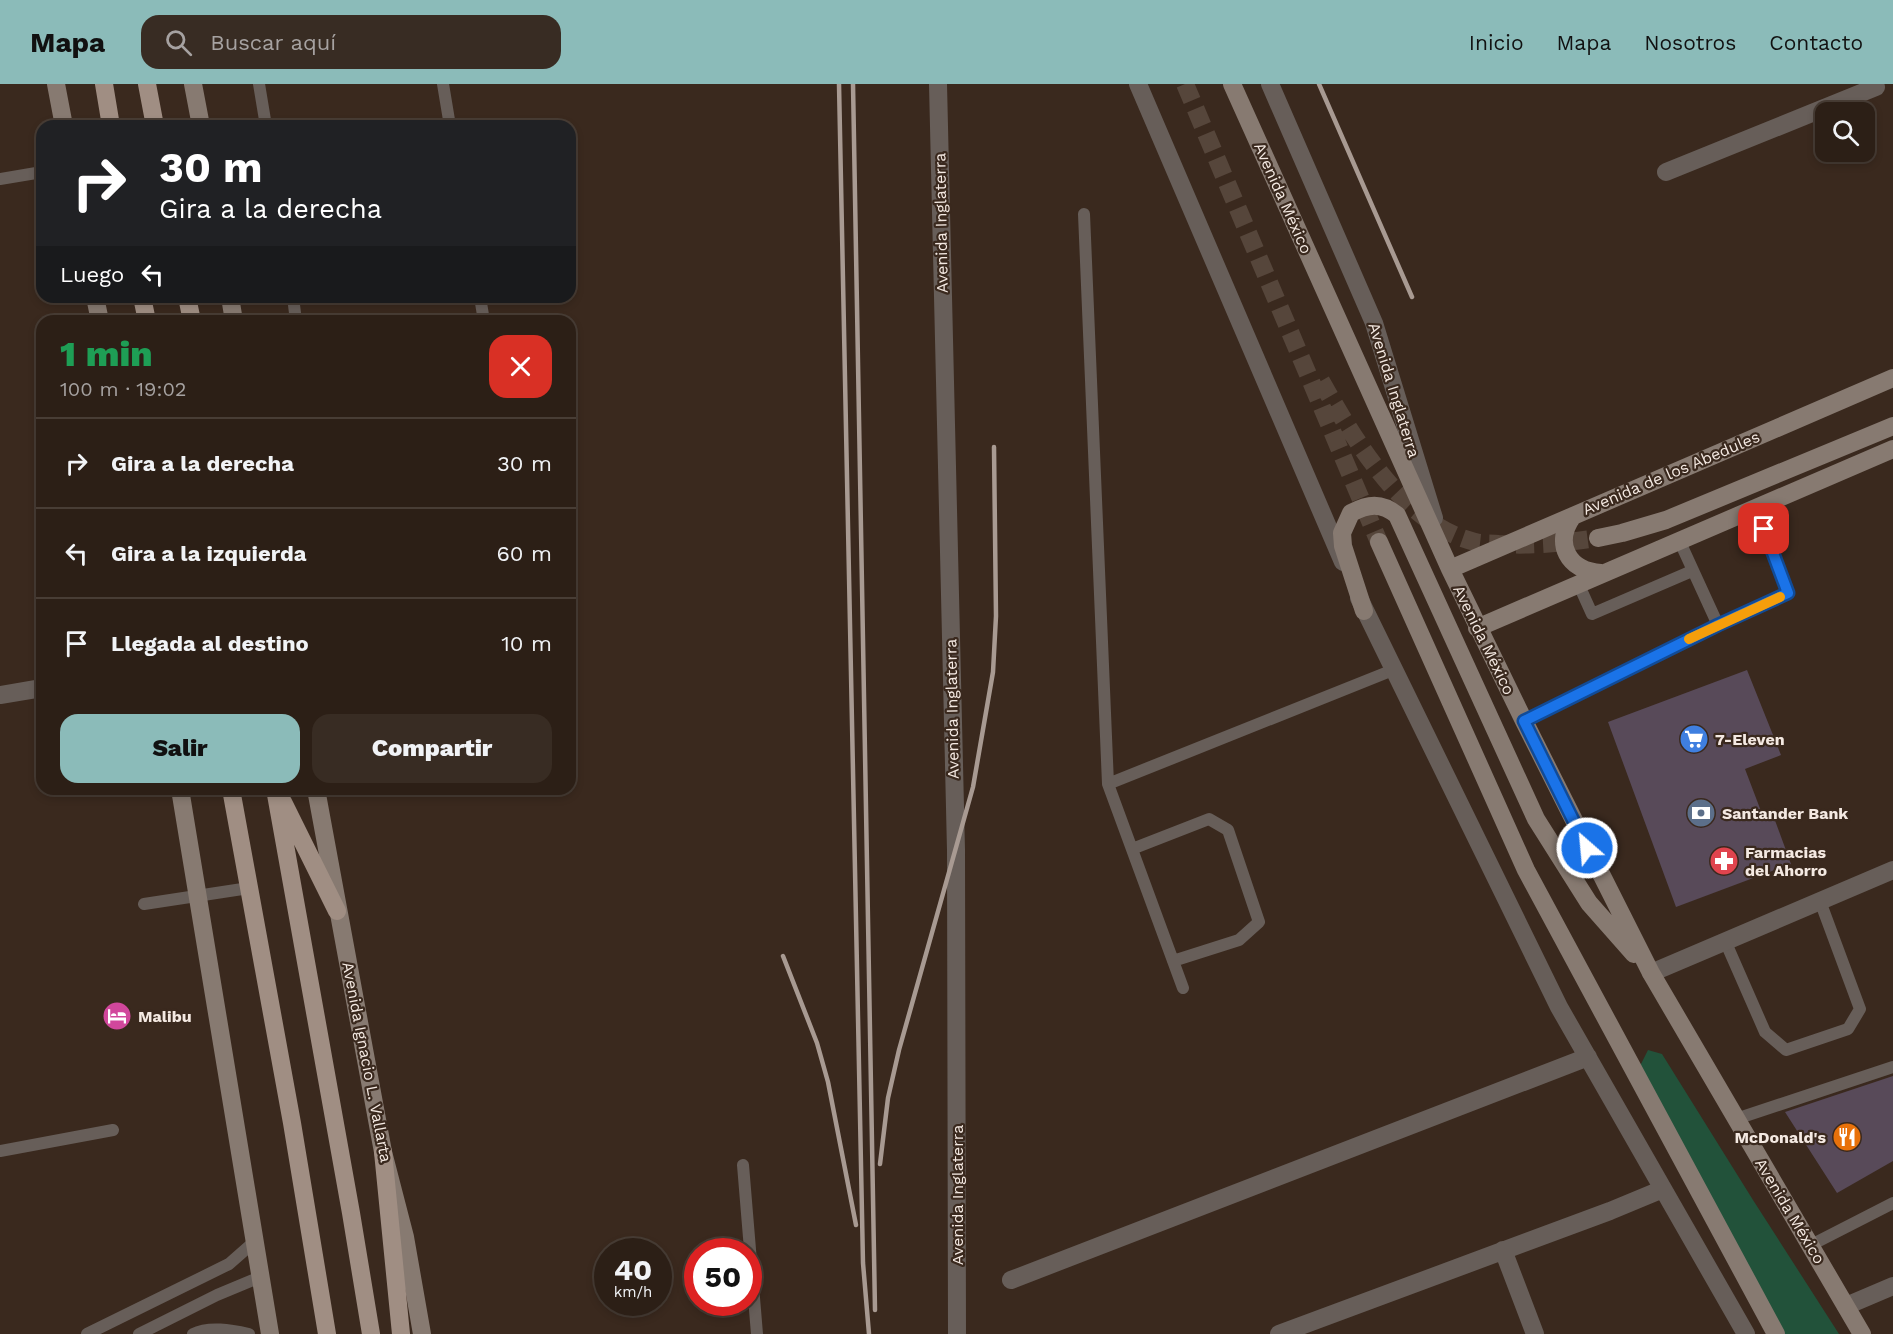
<!DOCTYPE html>
<html lang="es">
<head>
<meta charset="utf-8">
<style>
	:root { --surface:#2c1f16; --page:#382c23; --text:#f1f3f6; --muted:#a6a2a1; --line:#483d35; --accent:#8bbbb9 }
	body { margin:0; font-family:"Work Sans",sans-serif; background:var(--page); color:var(--text); height:100vh; display:flex; flex-direction:column; font-size:22px; white-space:nowrap }
	* { box-sizing:border-box; margin:0 }
	p { font-size:20px; color:var(--muted) }
	.icon { flex:none; width:33px; height:33px; fill:none; stroke:currentColor; stroke-width:2; stroke-linecap:round; stroke-linejoin:round }
	.map { position:relative; flex:1; overflow:hidden }
	.details { position:absolute; left:36px; top:231px; width:540px; height:480px; display:flex; flex-direction:column; background:var(--surface); border-radius:18px; box-shadow:0 3px 9px #0003,0 0 0 2px var(--line) }
	.details>* { flex:none }
	.hud { position:absolute; left:36px; top:36px; width:540px; height:183px; border-radius:18px; box-shadow:0 3px 9px #0003,0 0 0 2px var(--line); background:#202124; color:#fff; overflow:hidden }
	.tools { position:absolute; left:1815px; top:18px; display:grid; gap:12px }
	.tools a { display:grid; place-items:center; width:60px; height:60px; border-radius:12px; background:var(--surface); box-shadow:0 3px 9px #0003,0 0 0 2px var(--line); font-size:30px }
	.speed { position:absolute; left:594px; top:1154px; display:flex; gap:12px; font-size:30px; font-weight:700; text-align:center }
	.speed>* { display:grid; place-content:center; width:78px; height:78px; border-radius:50%; background:var(--surface); box-shadow:0 3px 9px #0003,0 0 0 2px var(--line); line-height:1 }
	.speed small { font-size:15px; font-weight:400 }
	.speed .limit { border:9px solid #d22; background:#fff; color:#111 }
	.pin { position:absolute; display:grid; place-items:center; width:51px; height:51px; color:#fff; margin:-26px; border-radius:12px; box-shadow:0 3px 9px #0006 }
	.me { position:absolute; width:66px; margin:-33px; rotate:333deg; stroke-linejoin:round; filter:drop-shadow(0 0 4px #0008) }
	.turn { display:flex; align-items:center; gap:21px; height:126px; padding:0 24px; font-size:27px }
	.turn .icon { width:78px; height:78px; stroke-width:2.5 }
	.turn b { display:block; font-size:42px; line-height:51px }
	.then { display:flex; align-items:center; height:57px; padding:0 24px; background:#0003; gap:12px; font-size:22px }
	.round { display:grid; place-items:center; flex:none; width:63px; height:63px; border-radius:18px; background:var(--page) }
	.head { display:flex; align-items:center; justify-content:space-between; height:102px; padding:0 24px }
	h1 { font-size:36px; font-weight:800; line-height:45px; color:#1e9e55 }
	.primary-button { display:flex; gap:12px; margin-top:auto; padding:12px 24px }
	.primary-button a { flex:1; height:69px; border-radius:18px; background:var(--accent); color:#111; font-size:24px; font-weight:800; line-height:69px; text-align:center }
	.primary-button a+a { background:var(--page); color:var(--text) }
	ul { padding:0; list-style:none }
	li { display:flex; align-items:center; gap:18px; height:90px; padding:0 24px; border-top:2px solid var(--line) }
	li div { flex:1 }
	li b { display:block; font-size:22px }
	li em { font-style:normal }
	header { display:flex; align-items:center; gap:36px; box-sizing:border-box; height:84px; padding:0 30px; background:var(--accent); color:#111 }
	header strong { font-size:28px }
	nav { display:flex; gap:33px; margin-inline-start:auto; font-size:21px }
	.search { width:420px; height:54px; background:var(--page); display:flex; align-items:center; gap:15px; box-sizing:border-box; padding:0 21px; border-radius:18px; color:var(--muted); font-size:22px }
	.map>svg:first-child { display:block }
	.green { fill:#22523a }
	.building { fill:#584a59 }
	.lines { fill:none; stroke-linecap:round; stroke-linejoin:round }
	.secondary-tunnel { stroke:#56463b; stroke-width:18; stroke-dasharray:18 9; stroke-linecap:butt }
	.lane { stroke:#675e59; stroke-width:12 }
	.street { stroke:#675e59; stroke-width:18 }
	.secondary { stroke:#877a71; stroke-width:18 }
	.primary { stroke:#a08e83; stroke-width:18 }
	.rail { stroke:#a89a92; stroke-width:4.5 }
	.route-casing { stroke:#114b97; stroke-width:15 }
	.route { stroke:#1a73e8; stroke-width:10 }
	.slow { stroke:#f59e0b; stroke-width:10 }
	.labels { text-anchor:middle; dominant-baseline:central; stroke-width:4.5; stroke-linejoin:round; paint-order:stroke }
	.street-label { font-size:16px; fill:#f4e9e2; stroke:#3a291e }
	.poi-label { font-size:16px; font-weight:bold; fill:#f4e9e2; stroke:#3a291e; text-anchor:start }
</style>
</head>
<body>
<header>
<strong>Mapa</strong>
<div class="search"><svg class="icon" aria-label="search" viewBox="0 0 24 24"><circle cx="10" cy="10" r="6"/><path d="M15 15l6 6"/></svg>Buscar aquí</div>
<nav><a>Inicio</a><a>Mapa</a><a>Nosotros</a><a>Contacto</a></nav>
</header>
<div class="map">
<svg width="1893" height="1250" viewBox="0 0 1893 1250">
	<rect width="100%" height="100%" fill="#3a291e"/>
	<path class="green" d="M1648,966L1662,970L1753,1116L1839,1250H1784L1640,982Z"/>
	<path class="building" d="M1747,586L1781,671L1745,685L1764,735L1773,731L1791,780L1676,823L1608,638Z
		M1893,992V1077L1837,1109L1785,1028Z"/>
	<g class="lines">
		<path class="secondary-tunnel" d="M1185,0L1379,458
			M1321,297C1355,357 1404,441 1475,458C1482,460 1491,459 1498,460C1532,462 1564,459 1598,454"/>
		<path class="lane" d="M259,0L266,42
			M443,0L450,42
			M0,95L42,88
			M1084,130L1108,700L1183,904
			M293,213L296,237
			M480,213L484,237
			M1680,458L1718,541
			M1578,499L1592,530L1692,487
			M1524,637L1718,541L1788,509L1756,424
			M1108,700L1393,586
			M1132,765L1209,735L1228,746L1259,838L1239,856L1173,877
			M144,820L249,804
			M1726,859L1765,948L1786,966L1848,945L1860,925L1820,817
			M1736,1035L1893,983
			M0,1067L113,1046
			M743,1081L757,1250
			M1811,1161L1893,1119
			M87,1250L229,1180L254,1158
			M139,1250L217,1211L260,1193
			M193,1250C209,1242 231,1246 249,1250"/>
		<path class="street" d="M938,0L956,766L957,1250
			M1138,0L1343,478
			M1270,0L1374,239L1434,434
			M1666,88L1876,3L1875,0
			M1359,514L1559,923L1746,1250
			M0,611L42,604
			M1651,889L1893,786
			M1503,1166L1535,1250
			M1011,1196L1588,973
			M1846,1222L1893,1202
			M1279,1250L1610,1127L1663,1105"/>
		<path class="secondary" d="M56,0L64,42
			M193,0L201,42
			M1232,0L1450,485L1524,637L1651,889L1862,1250
			M95,213L100,237
			M230,213L234,237
			M1573,432C1553,459 1568,487 1601,489
			M1598,454L1622,449L1666,436L1893,342
			M1379,458L1526,786L1776,1250
			M1450,485L1893,294
			M1364,527L1343,462L1342,449L1351,429C1368,420 1381,418 1397,431L1536,735L1589,819L1634,870
			M1477,544L1893,365
			M180,705L270,1250
			M316,705L383,1068L405,1153L422,1250"/>
		<path class="primary" d="M104,0L111,42
			M147,0L155,42
			M142,213L147,237
			M187,213L192,237
			M231,705L292,1039L327,1250
			M275,705L351,1129L371,1250
			M283,718L337,827
			M383,1068L401,1250"/>
		<path class="rail" d="M839,0L863,1179L869,1250
			M853,0L875,1226
			M1319,0L1412,213
			M783,872L817,959L828,998L856,1141
			M880,1080L888,1014L899,966L973,703L993,588L996,532L994,363"/>
	</g>
	<g class="lines">
		<g class="route-casing">
			<path id="route" d="M1587,764L1524,637L1718,541L1788,509L1764,445"/>
		</g>
		<use href="#route" class="route"/>
		<path class="slow" d="M1689,555L1780,513"/>
	</g>
	<defs>
		<g id="supermarket-disc" transform="scale(1.5)"><circle r="9.5" fill="#3f7fe0" stroke="#3a291e"/><path d="M-6-5.5h2.5l.6 2H6L4.5 2H-2.5L-4.4-4H-6ZM-1.5 3.2a1.3 1.3 0 1 0 .1 0ZM3 3.2a1.3 1.3 0 1 0 .1 0Z" fill="#fff"/></g>
		<g id="bank-disc" transform="scale(1.5)"><circle r="9.5" fill="#5c6f8a" stroke="#3a291e"/><path d="M-6-4H6V4H-6ZM0-2.3a2.3 2.3 0 1 0 0 4.6a2.3 2.3 0 1 0 0-4.6Z" fill="#fff"/></g>
		<g id="pharmacy-disc" transform="scale(1.5)"><circle r="9.5" fill="#e0444e" stroke="#3a291e"/><path d="M-2-6h4v4h4v4h-4v4h-4v-4h-4v-4h4Z" fill="#fff"/></g>
		<g id="hotel-disc" transform="scale(1.5)"><circle r="9.5" fill="#d1479c" stroke="#3a291e"/><path d="M-6-4.5h1.5V1H6V5H4.5V3h-9V5H-6ZM-4 0a1.8 1.8 0 1 1 3.6 0ZM.5 0V-2.5h3Q6-2.5 6 0Z" fill="#fff"/></g>
		<g id="restaurant-disc" transform="scale(1.5)"><circle r="9.5" fill="#e8710a" stroke="#3a291e"/><path d="M-5-6h1v4h1v-4h1v4h1v-4h1v5L-1.5 .5V6h-2V.5L-5-1ZM5-6V6H3V1.5H1.5Q1.5-4 5-6Z" fill="#fff"/></g>
	</defs>
	<g fill-rule="evenodd">
		<use href="#supermarket-disc" x="1694" y="655"/>
		<use href="#bank-disc" x="1701" y="729"/>
		<use href="#pharmacy-disc" x="1724" y="777"/>
		<use href="#hotel-disc" x="117" y="932"/>
		<use href="#restaurant-disc" x="1847" y="1053"/>
	</g>
	<g class="labels">
		<g class="street-label">
			<text transform="translate(1283 114) rotate(66)">Avenida México</text>
			<text transform="translate(941 139) rotate(-91)">Avenida Inglaterra</text>
			<text transform="translate(1394 306) rotate(73)">Avenida Inglaterra</text>
			<text transform="translate(1671 389) rotate(-23)">Avenida de los Abedules</text>
			<text transform="translate(1484 556) rotate(64)">Avenida México</text>
			<text transform="translate(952 625) rotate(-91)">Avenida Inglaterra</text>
			<text transform="translate(367 978) rotate(79)">Avenida Ignacio L. Vallarta</text>
			<text transform="translate(957 1111) rotate(-90)">Avenida Inglaterra</text>
			<text transform="translate(1790 1127) rotate(59)">Avenida México</text>
		</g>
		<g class="poi-label">
			<text x="1715" y="655">7-Eleven</text>
			<text x="1722" y="729">Santander Bank</text>
			<text x="1745" y="768">Farmacias<tspan x="1745" dy="18">del Ahorro</tspan></text>
			<text x="138" y="932">Malibu</text>
			<text x="1826" y="1053" text-anchor="end">McDonald's</text>
		</g>
	</g>
</svg>
<div class="tools">
<a><svg class="icon" aria-label="search" viewBox="0 0 24 24"><circle cx="10" cy="10" r="6"/><path d="M15 15l6 6"/></svg></a>
</div>
<div class="speed"><div>40<small>km/h</small></div><div class="limit">50</div></div>
<div class="pin" style="left:1764px;top:445px;background:#d93025"><svg class="icon" aria-label="arrive" viewBox="0 0 24 24"><path d="M6 21V4h12l-3 4 3 4H6"/></svg></div>
<svg class="me" style="left:1587px;top:764px" viewBox="-20 -20 40 40"><circle r="17" fill="#1a73e8" stroke="#fff" stroke-width="3"/><path d="M0-11L8 9 0 5-8 9z" fill="#fff"/></svg>
<div class="hud">
<div class="turn"><svg class="icon" aria-label="right" viewBox="0 0 24 24"><path d="M7 20v-9h11M14 6l5 5-5 5"/></svg><div><b>30 m</b>Gira a la derecha</div></div>
<div class="then">Luego<svg class="icon" aria-label="left" viewBox="0 0 24 24"><path d="M17 20v-9H6M10 6l-5 5 5 5"/></svg></div>
</div>
<section class="details">
<div class="head"><div><h1>1 min</h1><p>100 m · 19:02</p></div><a class="round" style="background:#d93025;color:#fff"><svg class="icon" aria-label="close" viewBox="0 0 24 24"><path d="M6 6l12 12M18 6L6 18"/></svg></a></div>
<ul>
<li><svg class="icon" aria-label="right" viewBox="0 0 24 24"><path d="M7 20v-9h11M14 6l5 5-5 5"/></svg><div><b>Gira a la derecha</b></div><em>30 m</em></li>
<li><svg class="icon" aria-label="left" viewBox="0 0 24 24"><path d="M17 20v-9H6M10 6l-5 5 5 5"/></svg><div><b>Gira a la izquierda</b></div><em>60 m</em></li>
<li><svg class="icon" aria-label="arrive" viewBox="0 0 24 24"><path d="M6 21V4h12l-3 4 3 4H6"/></svg><div><b>Llegada al destino</b></div><em>10 m</em></li>
</ul>
<div class="primary-button"><a>Salir</a><a>Compartir</a></div>
</section>
</div>
</body>
</html>
